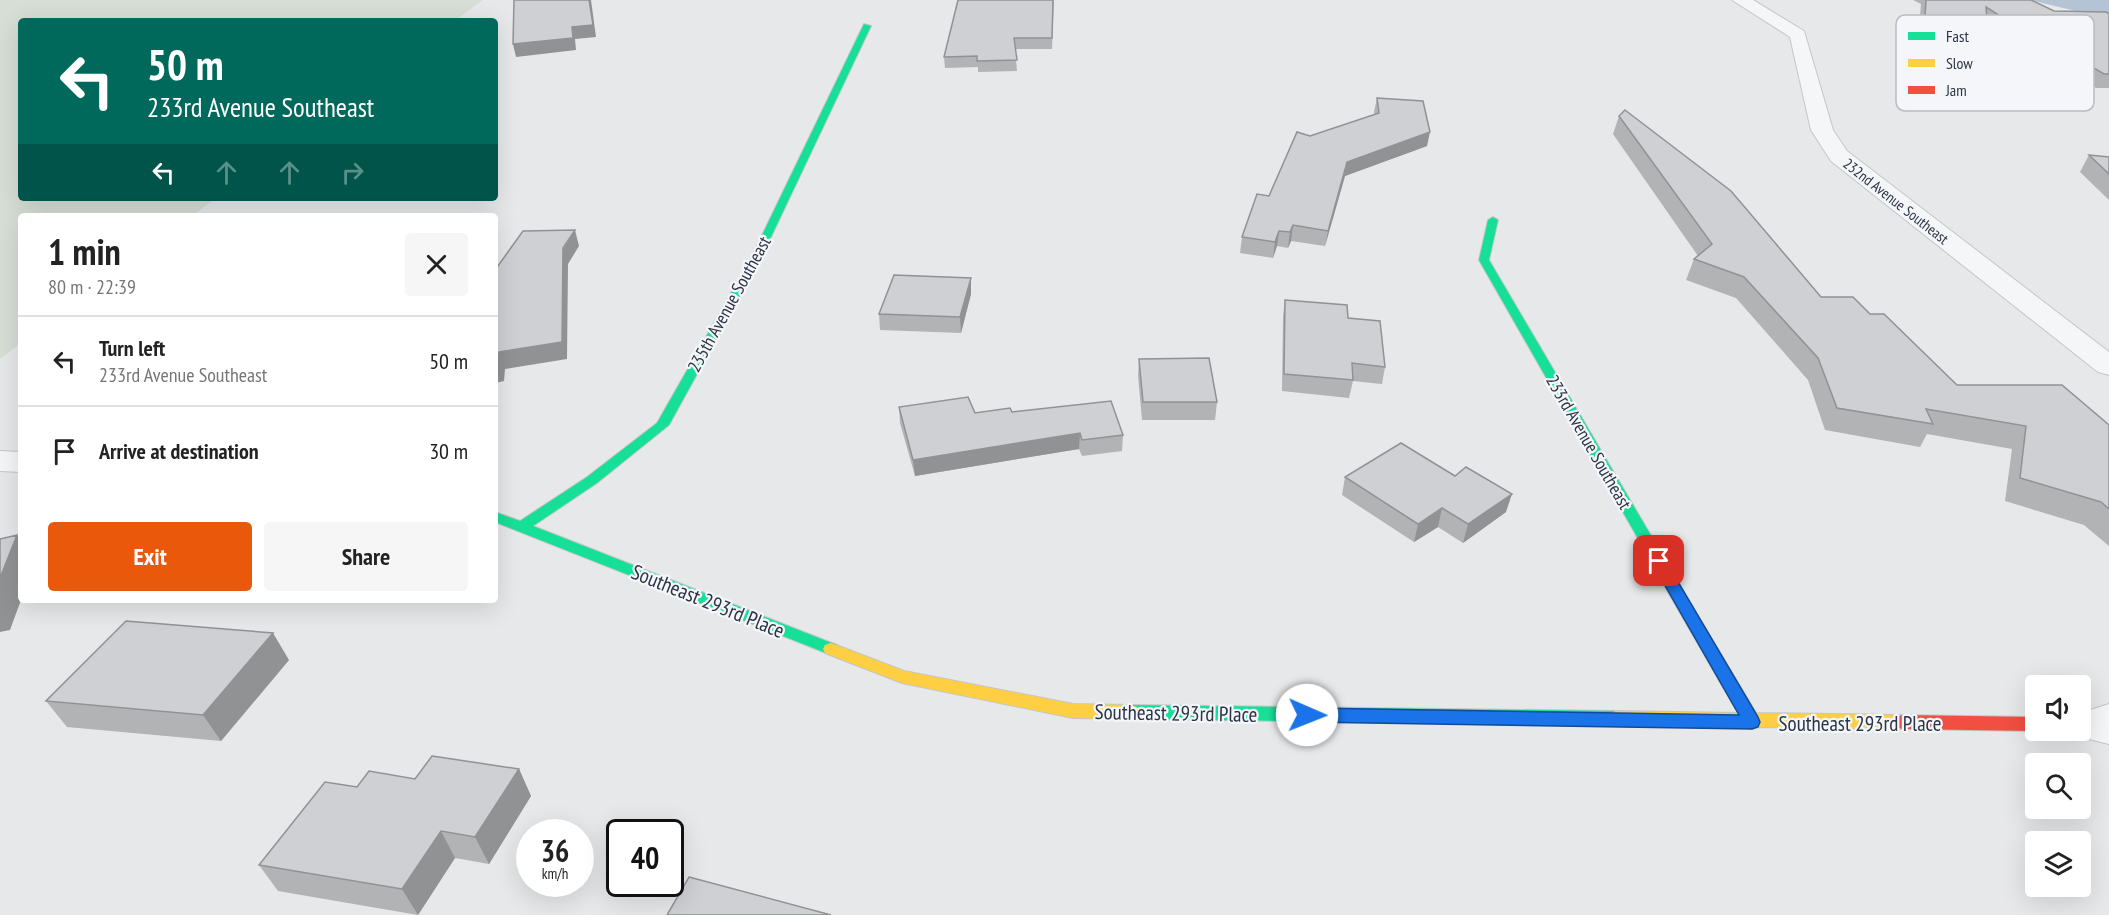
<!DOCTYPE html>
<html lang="en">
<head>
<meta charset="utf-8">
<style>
	:root { --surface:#fff; --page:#f6f6f6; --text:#222; --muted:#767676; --line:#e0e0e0; --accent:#ea580c }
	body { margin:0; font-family:"PT Sans Narrow",sans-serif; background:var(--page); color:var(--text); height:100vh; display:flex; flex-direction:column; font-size:22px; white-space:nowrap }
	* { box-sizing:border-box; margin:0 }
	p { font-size:20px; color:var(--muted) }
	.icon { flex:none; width:33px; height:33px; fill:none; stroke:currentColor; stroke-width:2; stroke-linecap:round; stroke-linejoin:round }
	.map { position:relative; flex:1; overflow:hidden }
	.panel { position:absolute; left:18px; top:213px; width:480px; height:390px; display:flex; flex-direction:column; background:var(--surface); border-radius:6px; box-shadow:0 6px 24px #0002 }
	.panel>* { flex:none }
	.guide { position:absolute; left:18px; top:18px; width:480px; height:183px; border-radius:6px; box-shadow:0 6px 24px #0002; background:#00695c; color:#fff; overflow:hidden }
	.buttons { position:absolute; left:2025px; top:675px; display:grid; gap:12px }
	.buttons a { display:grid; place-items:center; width:66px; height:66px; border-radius:6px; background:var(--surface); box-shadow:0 6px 24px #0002; font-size:30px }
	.speed { position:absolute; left:516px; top:819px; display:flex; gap:12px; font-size:30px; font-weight:700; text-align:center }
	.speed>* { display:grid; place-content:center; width:78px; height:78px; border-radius:50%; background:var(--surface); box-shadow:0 6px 24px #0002; line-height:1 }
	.speed small { font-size:15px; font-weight:400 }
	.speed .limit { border:3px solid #111; border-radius:9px; background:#fff; color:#111 }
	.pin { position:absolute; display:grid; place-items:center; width:51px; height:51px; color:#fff; margin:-26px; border-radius:12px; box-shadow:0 3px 9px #0006 }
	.me { position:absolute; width:66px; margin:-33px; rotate:91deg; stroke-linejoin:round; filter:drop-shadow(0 0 4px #0008) }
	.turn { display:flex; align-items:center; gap:21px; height:126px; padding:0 30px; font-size:27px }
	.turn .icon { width:78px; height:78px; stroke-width:2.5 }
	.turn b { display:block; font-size:42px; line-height:51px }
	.lanes { display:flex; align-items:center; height:57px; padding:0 30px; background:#0003; justify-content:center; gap:30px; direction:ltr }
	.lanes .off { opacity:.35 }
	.round { display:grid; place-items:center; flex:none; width:63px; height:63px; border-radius:6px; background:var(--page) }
	.head { display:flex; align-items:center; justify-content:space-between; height:102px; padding:0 30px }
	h1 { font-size:36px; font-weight:600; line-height:45px }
	.primary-button { display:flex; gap:12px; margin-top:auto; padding:12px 30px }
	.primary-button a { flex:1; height:69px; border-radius:6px; background:var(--accent); color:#fff; font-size:24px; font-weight:600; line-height:69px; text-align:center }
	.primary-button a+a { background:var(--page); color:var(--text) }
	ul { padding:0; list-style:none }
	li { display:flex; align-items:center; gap:18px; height:90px; padding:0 30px; border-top:2px solid var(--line) }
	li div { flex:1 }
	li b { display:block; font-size:22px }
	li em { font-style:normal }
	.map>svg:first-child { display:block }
	.green { fill:#d6ded6 }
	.water { fill:#b4c4d5 }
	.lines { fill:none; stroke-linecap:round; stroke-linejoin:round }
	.street-casing { stroke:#c4c6c8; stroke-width:2 }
	.fast-casing { stroke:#c4c6c8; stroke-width:2 }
	.slow-casing { stroke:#c4c6c8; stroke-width:2 }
	.jam-casing { stroke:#c4c6c8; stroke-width:2 }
	.street { fill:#f5f6f7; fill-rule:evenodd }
	.fast { fill:#16e098; fill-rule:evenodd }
	.slow { fill:#ffcf43; fill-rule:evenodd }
	.jam { fill:#f24e42; fill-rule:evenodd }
	.wall { fill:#b1b3b5 }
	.shaded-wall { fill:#909294 }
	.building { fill:#ced0d3; stroke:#909294; stroke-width:1.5 }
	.route { fill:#1a73e8; stroke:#114b97; stroke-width:1.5 }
	.labels { text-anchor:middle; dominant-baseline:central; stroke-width:4.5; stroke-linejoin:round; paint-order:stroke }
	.far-street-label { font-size:15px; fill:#2b3445; stroke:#f4f6f9 }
	.street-label { font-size:18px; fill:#2b3445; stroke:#f4f6f9 }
	.near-street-label { font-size:21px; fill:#2b3445; stroke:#f4f6f9 }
	.key { fill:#f4f6f9; stroke:#b8bcc3; stroke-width:1.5 }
	.key-label { font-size:16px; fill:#2b3445 }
</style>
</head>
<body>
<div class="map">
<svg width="2109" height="915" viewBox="0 0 2109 915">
	<rect width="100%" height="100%" fill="#e6e8ea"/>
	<path class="green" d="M0,0H483L454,21H21V198H216L192,216H21V343L0,359Z"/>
	<path class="water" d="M2030,0H2109V19Z"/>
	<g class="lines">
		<g class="street-casing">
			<path id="street" d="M1732,0H1753L1804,31L1833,130L1847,151L2109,352V375L2098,372L1831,161L1811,130L1790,37Z
				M0,451L21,452V472L0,471Z
				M2109,704V744L2081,737L2078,730H2080L2081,713Z"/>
		</g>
		<g class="fast-casing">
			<path id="fast" d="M864,24L871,26L761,258L669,425L597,483L533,526L837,645L839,649L837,653L831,655L495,522V512L520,521L587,477L657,423L751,258Z
				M1493,217L1498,220L1489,260L1673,573L1670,577H1660L1479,260L1488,220Z
				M1131,705L1616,711L1622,713L1625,718L1622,723L1616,725L1131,719L1125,717L1122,712L1125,707Z"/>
		</g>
		<g class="slow-casing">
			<path id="slow" d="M1665,568L1670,569L1756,713L1902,715L1908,717L1911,722L1908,727L1902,729L1758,727L1752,729L1746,727L1616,725L1610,723L1607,718L1610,713L1616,711L1738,713L1657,573L1660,569Z
				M831,643L904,671L1073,704L1131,705L1137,707L1140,712L1137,717L1131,719L1073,718L902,683L825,653L823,649L825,645Z"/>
		</g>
		<g class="jam-casing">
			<path id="jam" d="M1902,715L2036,717V730H2037L2036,731L1902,729L1896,727L1893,722L1896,717Z"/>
		</g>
		<use href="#street" class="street"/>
		<use href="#fast" class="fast"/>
		<use href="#slow" class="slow"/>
		<use href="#jam" class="jam"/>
	</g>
	<path class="wall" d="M1054,0L1052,49H1015L1017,71L978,72V67L945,68L944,57Z
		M1913,0H2031L2054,11L2109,14V88H2096L2063,68L2054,67L1988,25L1991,78L1984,92L1915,81L1921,4Z
		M1377,98L1427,146L1345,176L1325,246L1291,241L1288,248L1277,246L1273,258L1240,253L1242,237L1310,136L1375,115L1374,112Z
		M1619,116L1821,297L1870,314L1957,385L2109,425V546L2084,525L2005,501L2012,449L1927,434L1920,447L1825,430L1808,380L1736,298L1686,280L1694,259L1698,256L1613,134Z
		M2089,155L2109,157V200L2080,172Z
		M971,278V294L961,333L880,330L879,314Z
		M1285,300L1348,318L1385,367L1382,384L1353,381L1349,398L1282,391L1283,316Z
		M1139,359L1217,402L1215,420H1142L1138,376Z
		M899,407L975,413L1012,412L1123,435L1122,451L1082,456L1079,449L915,476L900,423Z
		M1345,477L1506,512L1463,543L1438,527L1414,542L1342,495Z
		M289,660L221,741L67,727L46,701Z
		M519,769L531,796L489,864L455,858L418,915L278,891L259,865L357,787L415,779Z"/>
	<path class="shaded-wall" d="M589,0H591L596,37L575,39L576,50L516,57L513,44L572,27Z
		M1430,132L1427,146L1345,176L1325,246L1328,231L1347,162Z
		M1293,225L1291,241L1288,248L1290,232Z
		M575,230L579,246L568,264L567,359L505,369L504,381L495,383V365L499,352Z
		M1279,231L1277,246L1273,258L1275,242Z
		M971,278V294L961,333L960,317Z
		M1080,433L1079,449L915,476L913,460Z
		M1512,494L1506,512L1463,543L1468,524Z
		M1442,508L1438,527L1414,542L1418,524Z
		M17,535L21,540V600L10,630L0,632V578Z
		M273,633L289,660L221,741L203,715Z
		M519,769L531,796L489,864L475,837Z
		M441,831L455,858L418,915L402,889Z"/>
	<path class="building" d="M514,0H589L593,25L572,27L573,38L513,44Z
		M958,0H1053L1052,38H1014L1017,60L977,61V56L944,57Z
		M1926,0H2031L2054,11L2106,12L2109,14V74H2104L2070,54H2061L1986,7L1991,78L1922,67Z
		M1377,98L1423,101L1430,132L1347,162L1328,231L1293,225L1290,232L1279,231L1275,242L1242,237L1257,194L1269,196L1297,132L1310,136L1379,113Z
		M1625,110L1731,191L1821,297H1853L1870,314H1884L1957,385H2062L2109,425V509L2101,502L2020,478L2026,426L1926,409L1933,424L1837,408L1818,358L1744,277L1694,259L1712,244L1619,116Z
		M2089,155L2109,157V174Z
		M575,230L563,248L562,342L499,352L498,364L495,365V270L523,231Z
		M894,275L971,278L960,317L879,314Z
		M1285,300L1347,305L1348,318L1380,321L1385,367L1352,363L1353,380L1284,374Z
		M1209,358L1217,402H1143L1139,359Z
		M968,397L975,413L1010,408L1012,412L1111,401L1123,435L1082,440L1080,433L913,460L899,407Z
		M1401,443L1455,476L1466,467L1512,494L1468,524L1442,508L1418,524L1345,477Z
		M17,535L0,578V539Z
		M126,621L273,633L203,715L46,701Z
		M432,756L519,769L475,837L441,831L402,889L259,865L325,782L357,787L369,771L415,779Z
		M689,877L831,915H667Z"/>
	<path class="route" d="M1659,556L1664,558L1758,717L1760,722L1758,727L1752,729L1307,722L1301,720L1298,715L1301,710L1307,708L1739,715L1651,561Z"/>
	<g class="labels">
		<g class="far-street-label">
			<text transform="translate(1896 201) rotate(38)">232nd Avenue Southeast</text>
		</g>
		<g class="street-label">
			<text transform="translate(729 304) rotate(-61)">235th Avenue Southeast</text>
			<text transform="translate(1589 442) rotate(60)">233rd Avenue Southeast</text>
		</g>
		<g class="near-street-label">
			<text transform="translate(708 601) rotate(22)">Southeast 293rd Place</text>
			<text transform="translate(1176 713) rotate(1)">Southeast 293rd Place</text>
			<text x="1860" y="723">Southeast 293rd Place</text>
		</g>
	</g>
	<rect x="1896" y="15" width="198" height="96" rx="9" class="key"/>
	<rect x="1908" y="32" width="27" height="8" fill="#16e098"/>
	<rect x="1908" y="59" width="27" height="8" fill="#ffcf43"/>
	<rect x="1908" y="86" width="27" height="8" fill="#f24e42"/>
	<g class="key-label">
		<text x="1946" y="42">Fast</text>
		<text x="1946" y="69">Slow</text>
		<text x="1946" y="96">Jam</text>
	</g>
</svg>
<div class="buttons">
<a><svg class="icon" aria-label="sound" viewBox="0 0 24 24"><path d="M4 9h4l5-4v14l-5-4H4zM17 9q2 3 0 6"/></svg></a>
<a><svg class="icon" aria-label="search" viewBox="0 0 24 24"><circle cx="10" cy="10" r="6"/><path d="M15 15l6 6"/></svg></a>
<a><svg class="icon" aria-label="layers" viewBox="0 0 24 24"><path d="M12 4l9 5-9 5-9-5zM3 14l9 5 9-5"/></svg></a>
</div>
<div class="speed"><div>36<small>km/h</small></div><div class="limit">40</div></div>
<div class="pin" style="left:1659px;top:561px;background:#d93025"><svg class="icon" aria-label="arrive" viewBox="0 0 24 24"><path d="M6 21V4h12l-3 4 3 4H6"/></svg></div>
<svg class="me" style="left:1307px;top:715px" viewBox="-20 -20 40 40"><circle r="19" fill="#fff"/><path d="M0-13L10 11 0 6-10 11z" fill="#1a73e8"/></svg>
<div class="guide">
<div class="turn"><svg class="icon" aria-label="left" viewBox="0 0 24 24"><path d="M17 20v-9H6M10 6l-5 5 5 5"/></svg><div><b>50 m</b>233rd Avenue Southeast</div></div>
<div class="lanes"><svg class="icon" aria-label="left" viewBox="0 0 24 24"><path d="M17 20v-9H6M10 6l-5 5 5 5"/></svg><svg class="icon off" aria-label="ahead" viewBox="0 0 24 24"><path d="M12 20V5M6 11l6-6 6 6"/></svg><svg class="icon off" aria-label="ahead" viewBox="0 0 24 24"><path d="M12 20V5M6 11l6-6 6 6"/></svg><svg class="icon off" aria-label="right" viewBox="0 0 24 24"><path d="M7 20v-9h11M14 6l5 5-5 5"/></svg></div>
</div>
<section class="panel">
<div class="head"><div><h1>1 min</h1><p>80 m · 22:39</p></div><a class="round"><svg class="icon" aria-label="close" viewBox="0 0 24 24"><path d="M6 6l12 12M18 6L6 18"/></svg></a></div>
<ul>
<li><svg class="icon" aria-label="left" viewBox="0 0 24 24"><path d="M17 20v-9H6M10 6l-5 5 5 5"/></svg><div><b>Turn left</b><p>233rd Avenue Southeast</p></div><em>50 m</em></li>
<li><svg class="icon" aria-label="arrive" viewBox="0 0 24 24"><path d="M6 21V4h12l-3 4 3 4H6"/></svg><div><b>Arrive at destination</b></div><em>30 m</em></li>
</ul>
<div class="primary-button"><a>Exit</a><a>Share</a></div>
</section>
</div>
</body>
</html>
